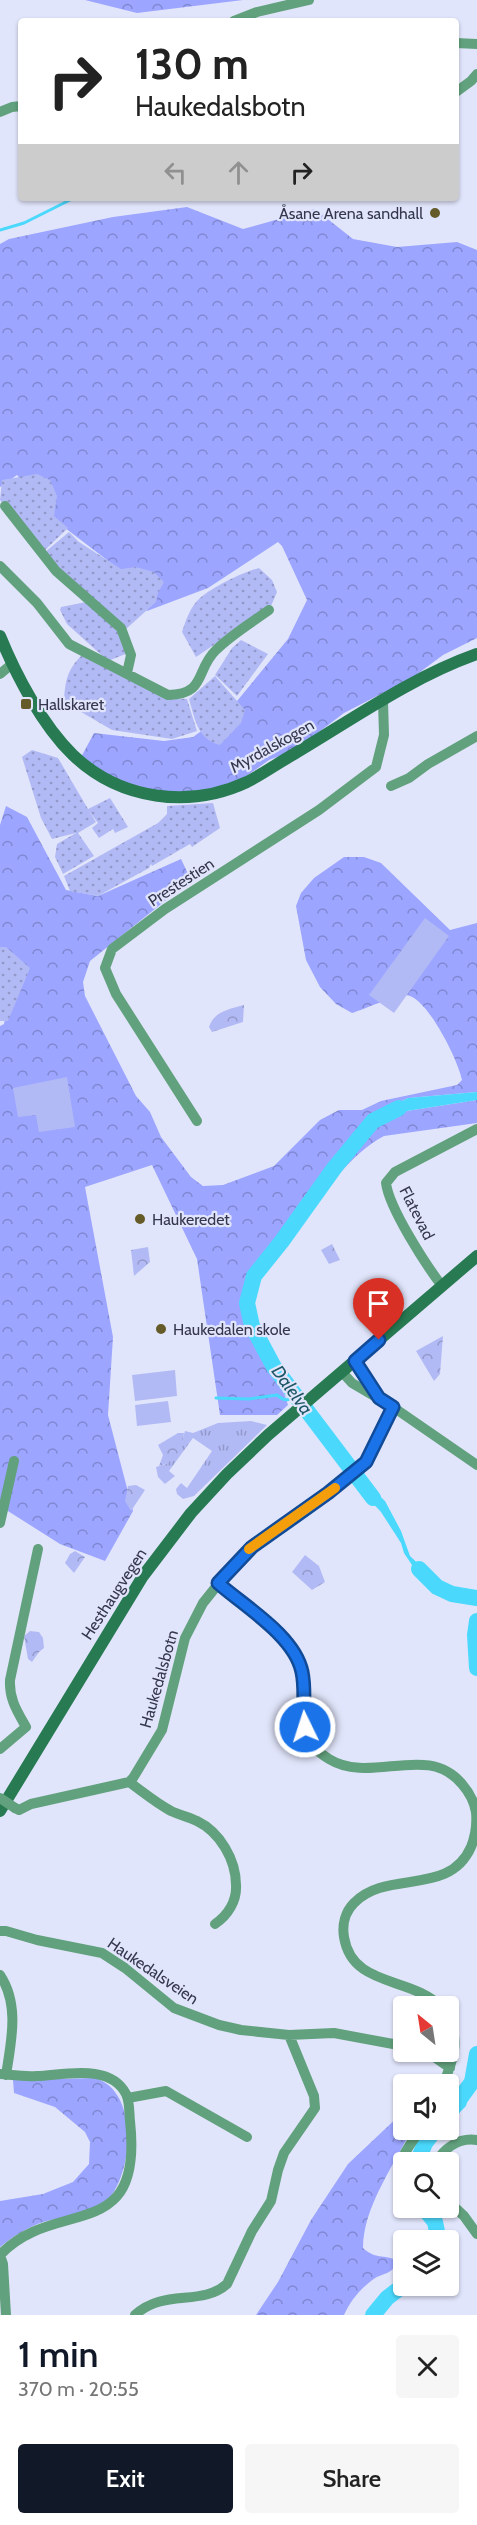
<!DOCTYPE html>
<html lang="en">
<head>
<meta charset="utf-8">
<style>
	:root { --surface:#fff; --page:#f6f6f6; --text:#222; --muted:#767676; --accent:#111827 }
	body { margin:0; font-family:Cabin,sans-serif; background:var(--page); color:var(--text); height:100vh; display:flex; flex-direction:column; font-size:22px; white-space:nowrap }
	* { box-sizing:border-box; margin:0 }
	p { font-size:20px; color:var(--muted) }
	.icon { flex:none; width:33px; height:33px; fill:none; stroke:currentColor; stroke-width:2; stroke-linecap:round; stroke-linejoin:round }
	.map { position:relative; height:2315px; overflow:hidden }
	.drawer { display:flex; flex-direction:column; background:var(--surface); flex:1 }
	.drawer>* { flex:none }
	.banner { position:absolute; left:18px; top:18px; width:441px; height:183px; border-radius:6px; box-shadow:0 2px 4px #0004; background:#fff; color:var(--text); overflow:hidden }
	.needle { width:39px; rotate:330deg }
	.controls { position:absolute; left:393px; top:1996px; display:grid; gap:12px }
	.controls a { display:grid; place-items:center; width:66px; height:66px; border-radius:6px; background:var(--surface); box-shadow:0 2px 4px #0004; font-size:30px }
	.pin { position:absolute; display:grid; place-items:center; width:51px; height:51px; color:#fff; margin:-62px -26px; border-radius:50% 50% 50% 0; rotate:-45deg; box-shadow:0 0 6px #0007 }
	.pin .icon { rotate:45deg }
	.me { position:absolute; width:66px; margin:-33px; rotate:356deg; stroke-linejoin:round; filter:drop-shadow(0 0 4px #0008) }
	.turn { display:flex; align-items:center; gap:21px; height:126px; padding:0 18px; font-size:27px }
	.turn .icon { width:78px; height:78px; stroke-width:2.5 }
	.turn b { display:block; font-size:42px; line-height:51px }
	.lanes { display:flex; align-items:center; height:57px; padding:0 18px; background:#0003; justify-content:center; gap:30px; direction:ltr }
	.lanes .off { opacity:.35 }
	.round { display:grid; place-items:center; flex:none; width:63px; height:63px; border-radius:6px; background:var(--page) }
	.head { display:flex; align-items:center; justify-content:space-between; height:102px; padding:0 18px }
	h1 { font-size:36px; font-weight:600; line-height:45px; color:var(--accent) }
	.button { display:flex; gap:12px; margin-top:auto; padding:12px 18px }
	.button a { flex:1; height:69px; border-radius:6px; background:var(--accent); color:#fff; font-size:24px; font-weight:600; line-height:69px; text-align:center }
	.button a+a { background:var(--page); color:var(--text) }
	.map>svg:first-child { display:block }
	.grass { fill:url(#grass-tufts) }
	.forest { fill:url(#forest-crowns) }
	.park { fill:url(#park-crowns) }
	.garden { fill:url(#garden-dots) }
	.pitch { fill:#b2baf5 }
	.water { fill:#4ad9fd }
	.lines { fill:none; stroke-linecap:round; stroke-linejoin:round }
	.stream { stroke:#4ad9fd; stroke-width:3 }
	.river { stroke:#4ad9fd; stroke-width:16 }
	.minor { stroke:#62a17d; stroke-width:10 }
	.secondary { stroke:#277a52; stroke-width:12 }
	.minor-bridge { stroke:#62a17d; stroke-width:10 }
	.route-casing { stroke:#114b97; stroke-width:15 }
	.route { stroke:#1a73e8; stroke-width:10 }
	.slow { stroke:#f59e0b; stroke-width:10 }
	.poi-dot { fill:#655b28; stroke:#e1e5fb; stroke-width:2 }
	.labels { text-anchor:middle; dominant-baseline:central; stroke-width:4.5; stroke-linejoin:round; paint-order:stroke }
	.poi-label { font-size:16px; fill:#34374d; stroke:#e1e5fb; text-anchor:start }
	.street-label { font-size:16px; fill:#34374d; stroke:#e1e5fb }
	.water-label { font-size:18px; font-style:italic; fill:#1d5766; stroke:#e1e5fb }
</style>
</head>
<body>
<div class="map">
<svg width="477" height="2315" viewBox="0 0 477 2315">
	<defs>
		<pattern id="grass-tufts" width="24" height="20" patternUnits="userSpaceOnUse" patternTransform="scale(1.5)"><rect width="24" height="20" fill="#b2baf5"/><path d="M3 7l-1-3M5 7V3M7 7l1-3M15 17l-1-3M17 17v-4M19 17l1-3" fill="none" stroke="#9298c9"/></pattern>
		<pattern id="forest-crowns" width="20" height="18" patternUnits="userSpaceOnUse" patternTransform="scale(1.5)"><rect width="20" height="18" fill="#9ca5ff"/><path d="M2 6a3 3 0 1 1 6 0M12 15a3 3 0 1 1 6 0" fill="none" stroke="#8087d1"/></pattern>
		<pattern id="park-crowns" width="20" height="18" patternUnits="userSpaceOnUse" patternTransform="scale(1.5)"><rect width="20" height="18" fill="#b2baf5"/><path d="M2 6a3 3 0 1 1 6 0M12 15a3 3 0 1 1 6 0" fill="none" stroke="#9298c9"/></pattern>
		<pattern id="garden-dots" width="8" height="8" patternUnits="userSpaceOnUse" patternTransform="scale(1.5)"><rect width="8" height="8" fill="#b2baf5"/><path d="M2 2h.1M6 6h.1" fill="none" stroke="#9298c9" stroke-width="1.8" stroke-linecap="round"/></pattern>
	</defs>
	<rect width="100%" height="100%" fill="#e1e5fb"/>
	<path class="grass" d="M251,1421L267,1425L194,1496L183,1499L177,1494L176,1489L181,1483L187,1488L212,1451L193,1438L169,1471L175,1476L165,1484L158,1477L156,1467L166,1464L183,1438L185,1431L193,1433L218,1423Z"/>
	<path class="forest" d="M85,0H243L137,13Z
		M187,207L243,229L315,209L353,239L397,247L457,242L477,250V638L443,655L412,678L344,713L295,750L269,760L231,787L143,796L79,761L94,733L164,741L193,737L228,712L288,639L307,600L282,546L278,542L208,588L147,611L128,576L52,518L17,475L0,487V244L9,239L113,217Z
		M6,806L27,817L66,890L98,896L181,859L191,880L90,961L83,982L85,996L136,1096L150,1112L161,1137L191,1177L203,1186L223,1185L274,1166L320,1120L339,1110H362L381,1101L457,1085L462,1080C459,1062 426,994 405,995C393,996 365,1009 352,1013L336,1004L320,987L306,960L296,906L301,893L314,878L344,857H364L381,863L450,930L477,923V1092L408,1098L378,1113L380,1121L394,1113L477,1100V1123L384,1136C350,1154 329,1188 304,1217C287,1236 256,1260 248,1283C244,1295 241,1308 244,1320C251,1352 280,1373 288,1405L277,1415H220L197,1259L152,1165L85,1187L113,1337L108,1415L133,1511L105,1561L60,1544L0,1506V1026L4,1024L11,991L0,965V825Z
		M95,2078C139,2091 134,2172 107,2201C92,2217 63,2216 43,2222C26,2228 14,2236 0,2247V2201L43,2194L73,2182L89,2164L90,2142L85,2132L55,2107L14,2093L13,2080Z
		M403,2112L404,2130H411C394,2166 363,2207 363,2248C377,2261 387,2253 398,2262C391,2276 382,2272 371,2281C359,2290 350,2302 344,2315H256L278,2282L311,2220L348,2164Z"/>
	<path class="park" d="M244,1005L243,1022L212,1032L209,1027C214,1011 230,1009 244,1005Z
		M332,1244L340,1260L329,1264L321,1250Z
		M148,1247L150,1262L134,1276L131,1250Z
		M443,1336L440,1374L434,1381L416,1351Z
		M178,1433H184C182,1448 175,1463 159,1466L163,1455L158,1445Z
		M136,1485L145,1490L131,1511L125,1501L128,1486Z
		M75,1551L85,1557L74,1573L65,1563L70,1554Z
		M305,1555L319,1566L325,1582L312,1590L292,1572Z
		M30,1631L39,1632L43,1638L44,1648L39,1652L32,1662L28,1659L24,1636Z"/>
	<path class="garden" d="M37,474L50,480L57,496L54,516L68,528L44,551L0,500L2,480Z
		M69,532L79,542L121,569L136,567L154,572L164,582L158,593L156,602L126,629L71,582L45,552Z
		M259,568L272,580L277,592L271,606L196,657L182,632C186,620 190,607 200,598C213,587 243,572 259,568Z
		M86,602L122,634L128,653L108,661L67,624L60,610L61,607Z
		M241,640L268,654L237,696L215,675L232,648Z
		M82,655L168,698L187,699L197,731L172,739L112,730L64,702C65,681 67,670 82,655Z
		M215,676L245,710L241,723L220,745C197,739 195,719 189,699Z
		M32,750L58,758L88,809L110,798L128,827L115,833L113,829L99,838L92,828L98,823L89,811L96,822L78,833L94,856L63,874L55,857L57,844L76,833L52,839L41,818L22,757Z
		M213,803L220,828L192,847L190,844L152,866L151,864L149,868L98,896L70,891L64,876L158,823L167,814V806Z
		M0,947H6L30,968L8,1021H0Z"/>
	<path class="pitch" d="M425,918L449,936L394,1013L369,995Z
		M67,1077L75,1127L39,1132L36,1115L18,1117L13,1088Z
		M175,1370L177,1396L135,1401L132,1375Z
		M168,1401L171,1422L137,1426L135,1405Z"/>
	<path class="water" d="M477,1092V1100L394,1113L380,1121L378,1113L408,1098Z
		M362,1479L385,1501L401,1531L410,1556L434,1579L435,1584H429V1581L414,1568L404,1553L401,1543L381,1512L355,1484Z
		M472,2082L466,2106L458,2114L451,2113L457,2092Z"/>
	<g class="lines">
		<path class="stream" d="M0,230L24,223L72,199L110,198
			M216,1398L249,1399L277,1395C284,1401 289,1401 297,1397"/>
		<path class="river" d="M373,1498L274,1367L252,1326L247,1303L254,1276L282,1241L335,1167L373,1121L399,1108
			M419,1569L437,1587L452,1594L477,1598
			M477,1621L475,1635L477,1668
			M448,2115L472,2082L477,2054
			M417,2163L425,2143L435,2130
			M424,2208L435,2222L439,2241
			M373,2315L387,2298L404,2285"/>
		<path class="minor" d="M234,21L257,12L309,0
			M456,43L477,44
			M456,92L471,81L477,74
			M0,112L12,107L21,106
			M5,506L56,571L121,628L131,655L127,673
			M0,566L37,603L69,644L168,695C207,694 195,670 216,650C231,635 251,623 269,610
			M0,674L12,664
			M391,786L409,778L428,764L477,736
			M197,1121L116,994L105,968L112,949L165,909L319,810L376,767L384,735L383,701
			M442,1286C426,1265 389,1208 386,1183L395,1172L477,1129
			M355,1361L379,1398
			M342,1372L352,1383L393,1407L477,1465
			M0,1523L14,1461
			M218,1583C245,1606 283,1628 299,1662C315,1697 284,1732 329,1759C371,1785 427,1742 462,1784C469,1792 474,1801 476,1812C477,1823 475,1837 471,1847C449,1897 387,1869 354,1903C345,1912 342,1925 344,1937C352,1988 412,1976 441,2007
			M0,1749L26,1727C17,1711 9,1699 10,1680L38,1549
			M129,1782C143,1792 156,1803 171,1811C180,1815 189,1817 197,1821C220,1832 236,1860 236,1885C237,1901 228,1915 215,1924
			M15,1808L19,1810L31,1804L129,1782L133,1778L162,1730L185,1638L203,1603L240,1557L328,1493L366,1462L393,1407
			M0,1931H6L37,1940L102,1953L125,1968L174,2008L219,2025L241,2030L289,2035L334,2033L404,2046
			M0,1975C20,2005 11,2042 6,2075
			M427,2052L450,2068
			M0,2074C12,2075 25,2077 37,2076C64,2075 110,2063 126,2094C130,2102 129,2113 130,2121C144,2247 55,2196 0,2255L3,2264L6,2315
			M443,2085C452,2063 461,2041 448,2018
			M128,2098L166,2091L247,2137
			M435,2163C444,2149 458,2137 477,2140
			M404,2179C392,2164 412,2143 420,2130
			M448,2201L464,2216L477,2234
			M135,2315C164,2288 201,2307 227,2284L252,2231L271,2201L278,2170L284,2153L315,2108L314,2096L289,2035"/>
		<path class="secondary" d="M0,636C16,675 42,725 73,755C120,800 189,809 247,782C263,774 278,763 294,754C353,719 412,677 477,654
			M0,1811L143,1576L191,1513L227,1474L268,1435L477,1256"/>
		<path class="minor-bridge" d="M0,1798L15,1808"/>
	</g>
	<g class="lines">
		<g class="route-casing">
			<path id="route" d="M305,1727C302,1709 306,1690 302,1672C295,1636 244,1606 218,1583L252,1547L328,1493L366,1462L393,1407L379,1398L355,1361L379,1340"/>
		</g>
		<use href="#route" class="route"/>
		<path class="slow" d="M249,1549L335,1488"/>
	</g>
	<g class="poi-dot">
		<circle cx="435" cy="213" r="6"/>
		<rect x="20" y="698" width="12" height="12" rx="3"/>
		<circle cx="140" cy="1219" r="6"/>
		<circle cx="161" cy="1329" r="6"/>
	</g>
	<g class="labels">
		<g class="poi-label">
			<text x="423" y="213" text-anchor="end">Åsane Arena sandhall</text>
			<text x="38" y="704">Hallskaret</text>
			<text x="152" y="1219">Haukeredet</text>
			<text x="173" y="1329">Haukedalen skole</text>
		</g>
		<g class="street-label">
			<text transform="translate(272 746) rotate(-29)">Myrdalskogen</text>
			<text transform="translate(181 882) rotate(-33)">Prestestien</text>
			<text transform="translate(417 1213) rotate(63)">Flatevad</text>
			<text transform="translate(114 1594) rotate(-57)">Hesthaugvegen</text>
			<text transform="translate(159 1679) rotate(-74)">Haukedalsbotn</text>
			<text transform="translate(153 1971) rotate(34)">Haukedalsveien</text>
		</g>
		<g class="water-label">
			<text transform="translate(292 1390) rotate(54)">Dalelva</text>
		</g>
	</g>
</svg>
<div class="controls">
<a><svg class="needle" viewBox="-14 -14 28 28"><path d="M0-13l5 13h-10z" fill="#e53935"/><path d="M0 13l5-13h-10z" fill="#767676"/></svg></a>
<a><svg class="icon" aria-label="sound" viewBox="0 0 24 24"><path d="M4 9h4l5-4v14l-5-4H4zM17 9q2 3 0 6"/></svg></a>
<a><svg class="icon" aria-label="search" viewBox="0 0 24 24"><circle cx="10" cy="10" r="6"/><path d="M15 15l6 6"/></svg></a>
<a><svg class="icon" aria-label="layers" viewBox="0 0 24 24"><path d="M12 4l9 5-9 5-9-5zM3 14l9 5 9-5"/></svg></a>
</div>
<div class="pin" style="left:379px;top:1340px;background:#d93025"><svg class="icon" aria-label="arrive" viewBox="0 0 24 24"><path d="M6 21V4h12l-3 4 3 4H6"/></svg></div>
<svg class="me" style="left:305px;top:1727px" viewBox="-20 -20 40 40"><circle r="17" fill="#1a73e8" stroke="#fff" stroke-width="3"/><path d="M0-11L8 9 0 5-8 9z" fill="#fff"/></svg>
<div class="banner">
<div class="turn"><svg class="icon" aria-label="right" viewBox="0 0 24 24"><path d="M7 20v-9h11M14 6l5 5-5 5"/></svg><div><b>130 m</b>Haukedalsbotn</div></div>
<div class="lanes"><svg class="icon off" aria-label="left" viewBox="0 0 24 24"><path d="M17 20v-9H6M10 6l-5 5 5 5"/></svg><svg class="icon off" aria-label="ahead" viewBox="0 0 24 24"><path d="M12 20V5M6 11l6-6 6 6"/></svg><svg class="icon" aria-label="right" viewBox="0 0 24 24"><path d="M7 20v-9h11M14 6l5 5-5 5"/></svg></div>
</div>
</div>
<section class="drawer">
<div class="head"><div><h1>1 min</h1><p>370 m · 20:55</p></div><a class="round"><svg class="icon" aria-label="close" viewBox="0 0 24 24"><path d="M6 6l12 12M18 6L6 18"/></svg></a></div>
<div class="button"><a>Exit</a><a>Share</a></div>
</section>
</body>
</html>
